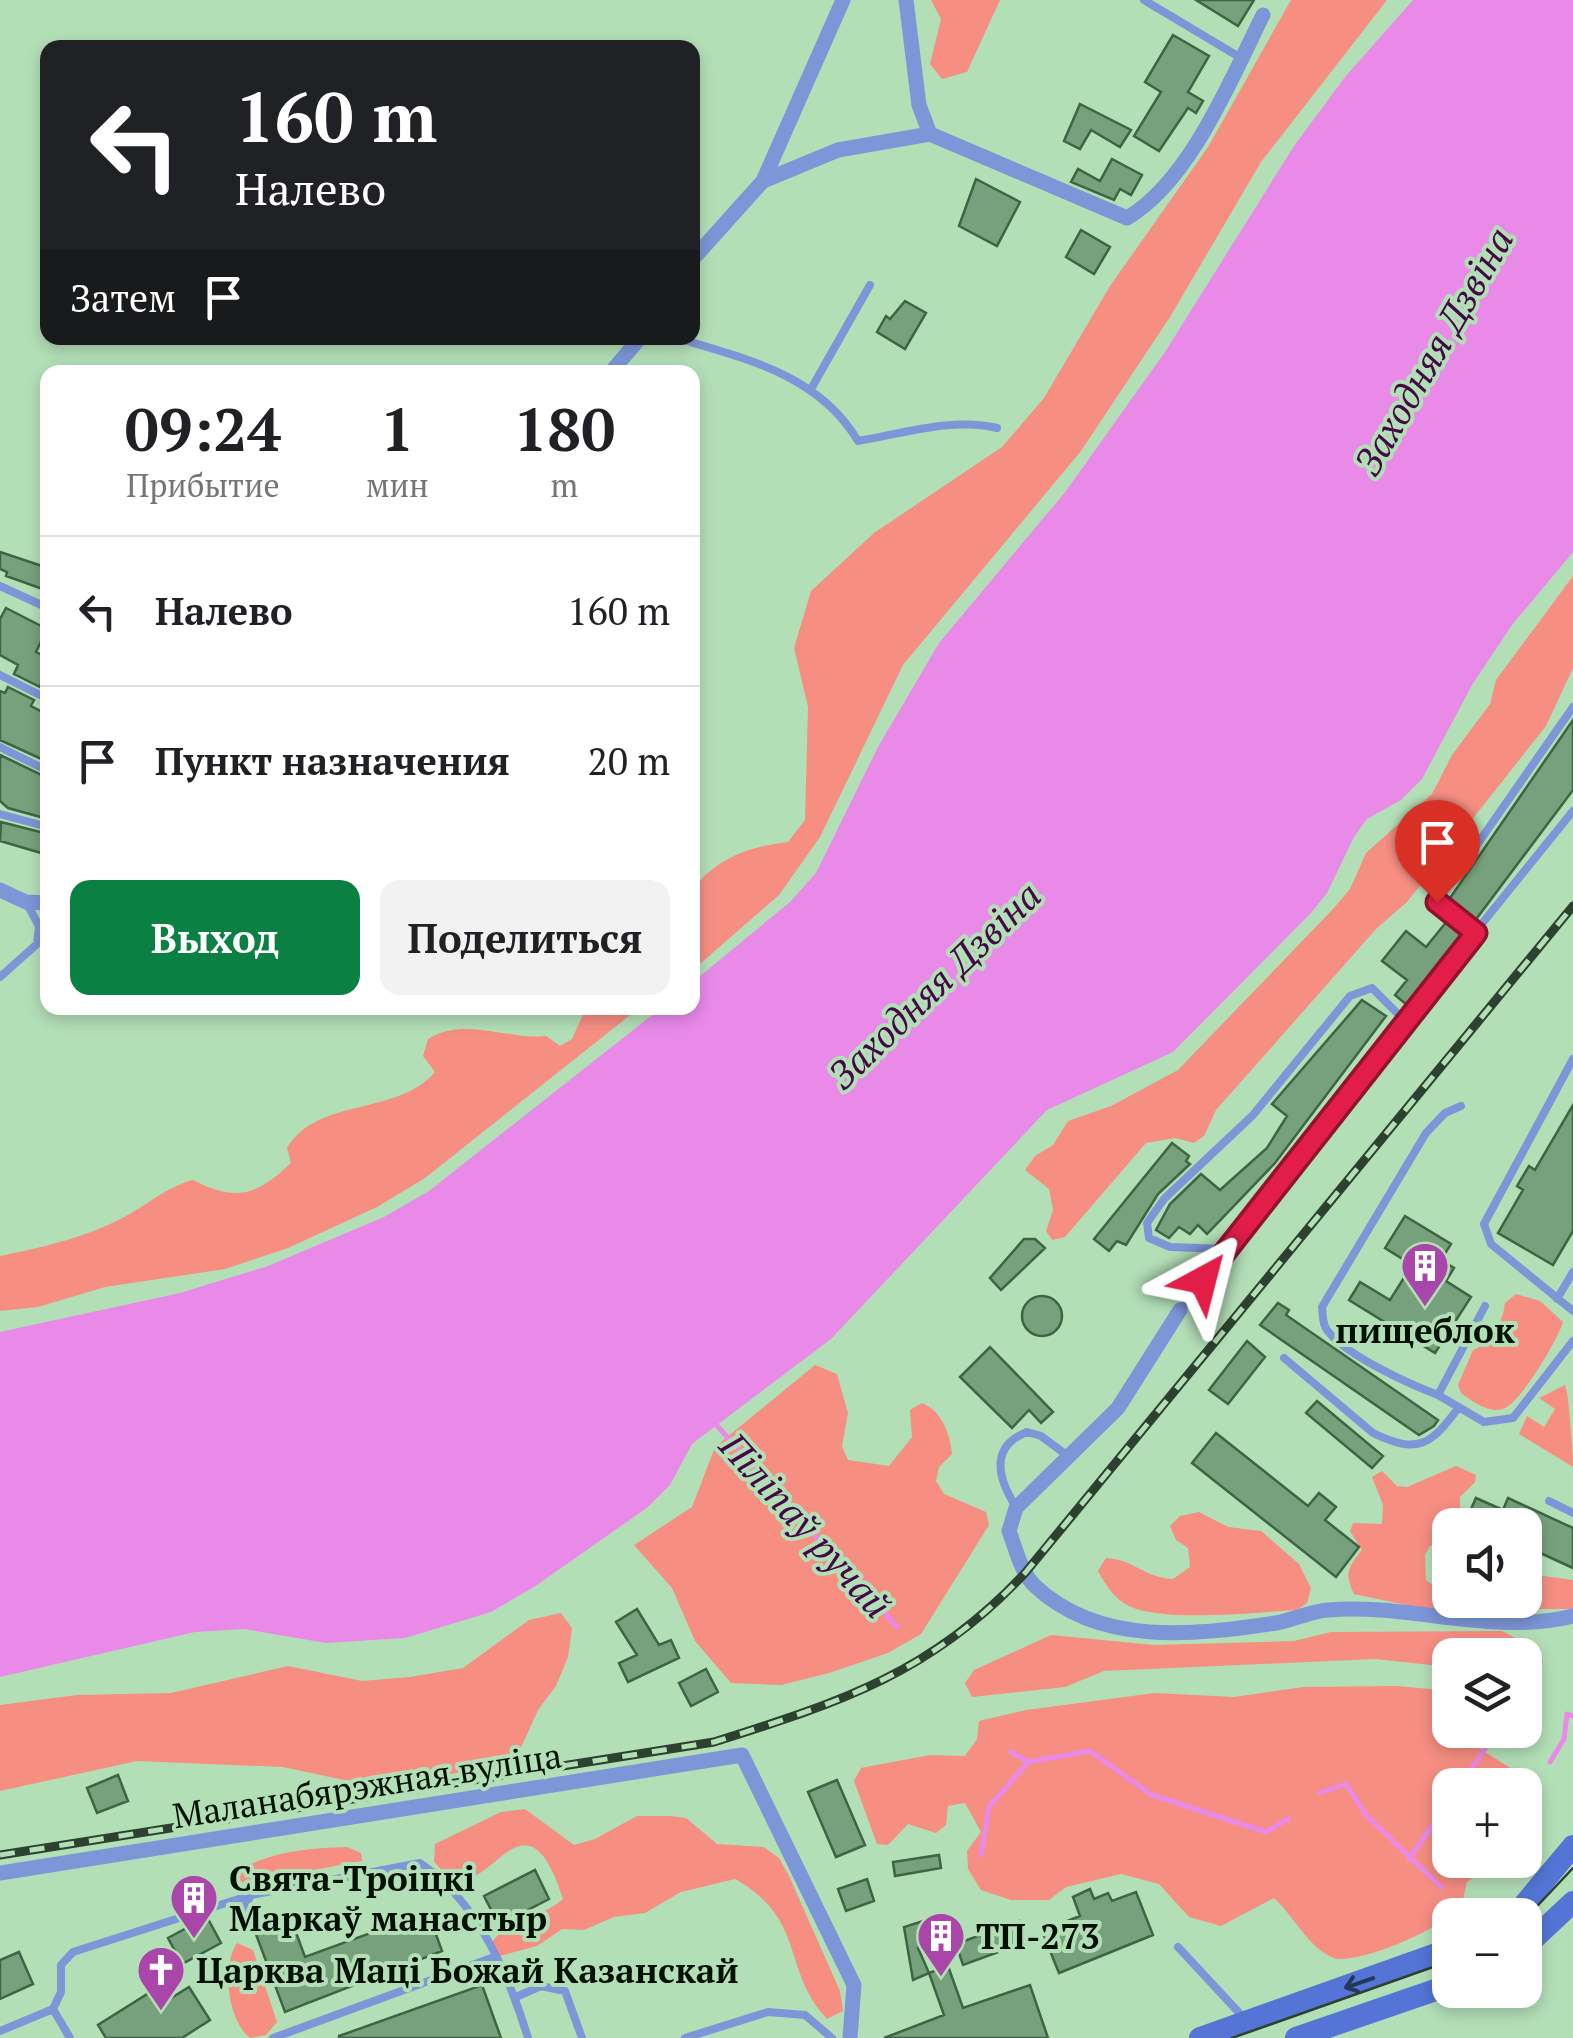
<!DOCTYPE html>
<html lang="ru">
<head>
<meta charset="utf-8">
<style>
	:root { --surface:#fff; --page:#f2f2f2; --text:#202124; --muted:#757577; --line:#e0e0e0; --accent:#0b8043 }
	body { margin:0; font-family:"PT Serif",serif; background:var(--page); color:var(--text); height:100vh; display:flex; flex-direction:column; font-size:38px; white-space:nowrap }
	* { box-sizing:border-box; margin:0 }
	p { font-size:32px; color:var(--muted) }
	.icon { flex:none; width:55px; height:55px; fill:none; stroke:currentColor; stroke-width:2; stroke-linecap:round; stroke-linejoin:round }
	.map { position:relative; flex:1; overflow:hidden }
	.side { position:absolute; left:40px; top:365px; width:660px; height:650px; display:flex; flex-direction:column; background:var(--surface); border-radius:20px; box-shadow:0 5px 15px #0003 }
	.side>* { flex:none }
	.hud { position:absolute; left:40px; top:40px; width:660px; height:305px; border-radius:20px; box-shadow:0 5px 15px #0003; background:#202124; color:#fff; overflow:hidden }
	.tools { position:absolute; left:1432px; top:1508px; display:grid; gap:20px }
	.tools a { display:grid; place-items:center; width:110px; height:110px; border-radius:20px; background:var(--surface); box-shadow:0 5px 15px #0003; font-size:50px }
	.pin { position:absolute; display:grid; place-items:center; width:85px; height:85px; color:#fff; margin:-102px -42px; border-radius:50% 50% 50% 0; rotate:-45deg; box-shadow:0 0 10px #0007 }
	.pin .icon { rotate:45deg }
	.me { position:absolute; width:110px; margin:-55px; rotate:38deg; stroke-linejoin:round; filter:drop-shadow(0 0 8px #0008) }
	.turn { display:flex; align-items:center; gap:35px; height:210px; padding:0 30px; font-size:45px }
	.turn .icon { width:130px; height:130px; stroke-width:2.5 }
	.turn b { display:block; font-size:70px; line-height:85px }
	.then { display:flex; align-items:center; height:95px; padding:0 30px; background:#0003; gap:20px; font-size:38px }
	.eta { display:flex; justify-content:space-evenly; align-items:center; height:170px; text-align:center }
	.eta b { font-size:60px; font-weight:600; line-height:70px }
	.action { display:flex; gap:20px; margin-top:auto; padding:20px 30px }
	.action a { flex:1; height:115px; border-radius:20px; background:var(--accent); color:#fff; font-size:40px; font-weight:600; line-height:115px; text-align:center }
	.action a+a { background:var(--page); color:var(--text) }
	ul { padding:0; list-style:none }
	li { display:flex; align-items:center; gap:30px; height:150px; padding:0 30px; border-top:2px solid var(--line) }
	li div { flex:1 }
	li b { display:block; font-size:38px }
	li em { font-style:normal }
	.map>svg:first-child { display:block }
	.green { fill:#f68e82 }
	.water { fill:#e98ae8 }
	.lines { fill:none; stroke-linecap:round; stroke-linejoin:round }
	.stream { stroke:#e98ae8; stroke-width:5 }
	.building { fill:#77a17c; stroke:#3d6542; stroke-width:2.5 }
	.lane { stroke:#7d96d7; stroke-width:8 }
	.street { stroke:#7d96d7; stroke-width:15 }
	.secondary { stroke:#5475d6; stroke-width:22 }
	.tram { stroke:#2c412f; stroke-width:2.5 }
	.rail-casing { stroke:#2c412f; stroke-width:9 }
	.rail { stroke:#b3dfb7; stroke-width:5; stroke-dasharray:15; stroke-linecap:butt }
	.oneway { stroke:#233959 }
	.route-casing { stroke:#92132f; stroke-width:25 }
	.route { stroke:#e11d48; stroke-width:18 }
	.labels { text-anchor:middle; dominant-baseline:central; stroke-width:8; stroke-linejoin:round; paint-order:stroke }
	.poi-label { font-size:35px; font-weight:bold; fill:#031105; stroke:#b3dfb7; text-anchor:start }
	.street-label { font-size:35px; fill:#031105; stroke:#b3dfb7 }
	.water-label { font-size:38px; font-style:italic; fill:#450846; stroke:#b3dfb7 }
</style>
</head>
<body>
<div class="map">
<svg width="1573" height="2038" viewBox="0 0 1573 2038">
	<rect width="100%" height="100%" fill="#b3dfb7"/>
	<path class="green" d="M931,0H1000L967,72L942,79L930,64L941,19Z
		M1291,0H1387L1261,162L1170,317L1081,451L903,665L820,837L779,895L693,970V888C720,857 748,847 788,842L805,820L808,707L794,648L811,591L874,533L1002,447L1044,398L1110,286L1208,147Z
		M1573,576V668L1546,726L1407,902L1376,929L1216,1110L1204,1136L1194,1143L1175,1138L1146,1143L1065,1237L1052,1240L1046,1231L1053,1210L1049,1189L1025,1170L1035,1156L1053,1145L1068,1121L1111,1106L1178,1070L1334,908L1350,889L1366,853L1432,794L1452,755L1490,704L1496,680Z
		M586,1008H639L425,1178L377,1207L288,1248L225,1269L105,1287L38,1307L0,1311V1256C44,1247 93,1236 133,1212C155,1199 168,1187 193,1180C236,1202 256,1196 291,1163L287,1148C317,1097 398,1116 435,1072L423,1056L428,1039C464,1016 507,1040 546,1036L560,1046L572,1039Z
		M1516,1294L1540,1301L1563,1322C1558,1340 1521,1401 1505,1408C1490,1415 1472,1401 1461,1393L1458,1385L1473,1350C1493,1341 1502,1325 1505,1303Z
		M815,1365L837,1374L848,1413L842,1446L848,1460L889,1466L912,1437L910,1410L922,1403C942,1411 950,1434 952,1454L939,1467L936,1481L944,1494L986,1512L989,1525L921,1634L888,1653L829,1673L781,1685L731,1683L695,1641L672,1588L634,1545L692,1507L715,1447Z
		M1565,1385C1569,1393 1573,1454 1573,1467L1519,1434L1527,1416L1544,1427L1555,1409L1539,1398Z
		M1456,1466L1476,1475L1475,1482L1460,1497V1525H1450V1542L1430,1546L1425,1555L1426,1580L1448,1597L1443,1607L1430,1610L1354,1594C1344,1573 1348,1567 1362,1550L1350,1531L1353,1523L1382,1524L1383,1505L1372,1477L1382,1471L1397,1486L1407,1487Z
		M1199,1512L1228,1527L1261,1531L1299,1564L1311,1588L1307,1603L1297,1610C1257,1612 1164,1623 1129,1606C1115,1600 1105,1584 1098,1571L1106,1558C1133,1559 1145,1578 1173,1579L1190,1567L1188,1548L1176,1540L1170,1526L1180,1516Z
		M1525,1564L1536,1575L1573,1580V1609H1476L1471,1604L1472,1600H1525Z
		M561,1613L572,1628L568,1657L556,1686L538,1710L515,1761L412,1782L344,1780L283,1767L137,1761L0,1791V1705L77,1695L171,1693L288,1666L362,1681L410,1677L463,1668L529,1620Z
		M1502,1631L1535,1648L1543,1662L1534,1674H1525V1655H1450L1449,1667L1375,1659L1104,1671L1065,1687L972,1697L965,1683L974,1670L1051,1635L1154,1645L1294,1641L1331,1632Z
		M1397,1686L1441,1690L1450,1699V1730H1463L1466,1740L1520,1774L1541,1804L1525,1847V1785H1450V1860H1500L1467,1882C1465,1889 1464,1899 1461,1905C1452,1925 1356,1966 1334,1958C1309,1949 1293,1915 1274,1898L1221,1926L1189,1917L1159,1884L1121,1874L1066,1887L1049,1900H1011L981,1890L968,1869L967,1851L981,1832L965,1803L948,1806L946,1825L936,1833L908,1824L888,1845L877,1844L854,1781L861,1768L930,1755L965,1756L977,1739L979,1721L1026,1710L1155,1693L1234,1697L1304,1687Z
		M525,1809L574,1845L595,1839L637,1816H670L686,1818L717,1844L764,1847L779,1858L789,1876L840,1991L843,2011L827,2019C781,1971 807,1919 735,1879L681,1892L645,1913L614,1917L584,1930L562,1929L537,1946L500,1956L492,1943C506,1919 543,1918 563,1899C528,1789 497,1882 460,1880C449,1880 441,1869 434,1862L435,1844L501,1812Z
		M347,1847L361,1853L362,1861L244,1883L237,1879L238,1871C270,1851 310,1848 347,1847Z
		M237,1943L253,1950L277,2022L266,2035L250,2038C228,2021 221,1966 237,1943Z"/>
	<path class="water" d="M1413,0H1573V552L1512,625L1472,685L1422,779L1401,800L1367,819L1354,837L1327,893L1311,913L1173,1052L1047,1110L831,1339L692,1444L670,1485L648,1507L534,1587L491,1612L405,1638L326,1643L244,1629L195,1632L0,1677V1332L180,1293L268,1266L384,1217L429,1191L661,1008H692L693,982L790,902L816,873L878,747L939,643L1066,491L1165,352L1294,146L1345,77Z"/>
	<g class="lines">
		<path class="stream" d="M712,1420L897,1627
			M1011,1752L1028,1762L1090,1751L1152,1795L1266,1832L1288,1819
			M1550,1762L1564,1739L1567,1714L1573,1716
			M1460,1785L1487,1746
			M1489,1785L1508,1771
			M1320,1793L1346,1784L1366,1815L1441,1887
			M1436,1824L1450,1814
			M981,1855L989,1807L1028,1762
			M1409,1859L1450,1800"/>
	</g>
	<path class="building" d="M1196,0H1254L1238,26Z
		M1173,35L1209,56L1188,92L1203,101L1196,113L1188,108L1159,151L1134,136L1161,92L1145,82Z
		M1080,104L1131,130L1120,147L1091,130L1080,149L1064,141Z
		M1112,159L1142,175L1131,195L1120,189L1114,200L1071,182L1078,169L1100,181Z
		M976,179L1020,202L997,246L959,226Z
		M1081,230L1110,247L1094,274L1066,257Z
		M905,301L926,313L905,349L877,332L886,316L890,319Z
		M0,552L48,568V591L6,576L7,572L0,569Z
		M6,608L47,629L36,652L48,658L40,687L14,674L18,665L0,655V619Z
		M8,687L34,700L31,706L48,715V762L0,740V691L5,693Z
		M1573,720V790L1474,922L1450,898Z
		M0,755L48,778V819L8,808L0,801Z
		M1,822L48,834V855L0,841Z
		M1448,920L1464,933L1407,1005L1395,995L1407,980L1382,961L1406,931L1426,947Z
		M1362,1000L1386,1016L1275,1163L1207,1234L1198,1225L1190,1234L1179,1227L1169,1238L1156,1230L1170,1204L1201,1174L1220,1190L1267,1148L1287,1116L1272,1104Z
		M1573,1105V1231L1553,1265L1498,1233L1523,1190L1517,1186L1529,1166L1535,1170Z
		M1172,1143L1189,1156L1186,1161L1190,1164L1158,1194L1126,1245L1117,1241L1109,1251L1094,1239Z
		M1405,1216L1451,1244L1441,1260L1454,1268L1446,1281L1471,1297L1435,1353L1349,1300L1360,1282L1390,1300L1412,1265L1385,1248Z
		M1024,1239H1035L1045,1248L1001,1290L990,1278Z
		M1022 1316a20 20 0 1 1 40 0a20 20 0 1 1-40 0Z
		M1278,1303L1289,1310L1286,1315L1438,1420L1434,1426L1419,1435L1260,1325Z
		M1247,1341L1265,1357L1228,1404L1209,1390Z
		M990,1347L1053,1412L1041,1423L1029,1410L1012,1428L960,1377Z
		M1317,1401L1383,1456L1372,1468L1306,1413Z
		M1216,1433L1308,1506L1319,1493L1336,1507L1325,1520L1359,1547L1336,1577L1192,1463Z
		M1476,1498L1503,1510L1508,1498L1573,1528V1568L1525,1546V1525H1478L1466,1520Z
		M637,1609L659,1645L671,1640L679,1658L628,1682L619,1663L637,1655L616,1622Z
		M706,1669L718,1692L691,1706L679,1683Z
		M118,1775L128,1801L97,1813L87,1788Z
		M837,1780L865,1845L836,1857L808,1792Z
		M939,1855L941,1868L895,1876L893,1862Z
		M535,1870L549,1899L499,1925L484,1896Z
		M867,1879L874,1901L846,1911L838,1889Z
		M1090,1889L1094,1899L1108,1893L1112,1901L1136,1892L1153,1935L1059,1973L1042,1931L1080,1916L1073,1897Z
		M428,1912L442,1951L285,2012L254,1929L290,1916L305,1957Z
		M207,1917L221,1943L182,1964L168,1938Z
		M923,1921L931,1943L918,1948L929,1973L913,1980L904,1927Z
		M1019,1921L1026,1942L963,1965L956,1944Z
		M19,1952L33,1984L0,1999V1960Z
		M948,1966L963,2008L1030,1985L1048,2038H884L944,2015L929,1973Z
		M482,1985L501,2038H339V2036Z
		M189,1987L210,2020L182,2038H106L98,2025L152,1991L160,2005Z"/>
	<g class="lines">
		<path class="lane" d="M1144,0L1241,58
			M677,338C747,359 819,375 858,441C901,434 954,417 997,428
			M811,389L870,285
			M0,586L48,608
			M0,675L42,696L48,692
			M0,747L48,771
			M0,814L48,827
			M1476,933L1437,902L1573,707
			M0,977L37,944L39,926L26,902
			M1573,1059L1484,1224L1491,1244L1573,1311
			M1227,1249L1170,1247L1149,1238L1147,1223L1164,1199L1253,1115L1350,996L1372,988L1404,1020
			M1557,1299L1573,1272
			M1485,1306L1438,1395L1484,1422L1513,1418L1573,1341
			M1180,1310L1363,1071L1573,811
			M1284,1358L1373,1433C1418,1455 1431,1445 1459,1407
			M1438,1395C1409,1384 1345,1355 1327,1330C1322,1323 1323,1315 1322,1307L1426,1133L1445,1113L1461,1106
			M1549,1501L1573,1513
			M1016,1507C998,1479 989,1447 1027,1432L1041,1436L1068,1456
			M238,1920L251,1895L420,1863C476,1900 509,1975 528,2038
			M1178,1947L1244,2018
			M516,1997L541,1986L565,1991L582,2038
			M53,2009L70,2038
			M0,2031L53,2009L61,1992V1965L73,1952L251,1895
			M273,2038L494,1957
			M685,2038L768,2012L805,2015L832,2038"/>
		<path class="street" d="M906,0L919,105L930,134L1127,218C1190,181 1231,79 1263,15
			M763,181L838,150L930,134
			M692,260L763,181L843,0
			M611,372L640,338
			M0,890L26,902L48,903
			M1180,1310L1118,1408L1016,1508L1009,1531C1016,1549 1021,1573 1035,1586C1100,1647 1195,1635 1276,1623C1293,1620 1311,1611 1328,1610C1408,1603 1494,1636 1573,1616
			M0,1873L742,1755L854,1985L850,2038"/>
		<path class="secondary" d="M1509,1915L1523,1906L1573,1846
			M1525,1947L1573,1902
			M1200,2038L1450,1949
			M1296,2038L1450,1985"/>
		<path class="tram" d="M1525,1919L1573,1868
			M1232,2038L1450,1961"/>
		<g class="rail-casing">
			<path id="rail" d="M0,1855L714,1742C841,1702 932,1673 1025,1573L1573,906"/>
		</g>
		<use href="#rail" class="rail"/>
	</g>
	<defs><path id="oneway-shaft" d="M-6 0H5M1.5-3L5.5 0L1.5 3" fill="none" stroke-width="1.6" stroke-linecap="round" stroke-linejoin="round" transform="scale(2.5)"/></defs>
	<use class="oneway" href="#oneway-shaft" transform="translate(1359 1983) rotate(161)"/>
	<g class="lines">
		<g class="route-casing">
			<path id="route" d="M1203,1280L1476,933L1437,902"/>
		</g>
		<use href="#route" class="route"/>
	</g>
	<defs>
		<g id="building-pin" transform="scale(2.5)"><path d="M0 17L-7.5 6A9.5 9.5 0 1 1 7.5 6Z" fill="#aa45aa" stroke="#b3dfb7"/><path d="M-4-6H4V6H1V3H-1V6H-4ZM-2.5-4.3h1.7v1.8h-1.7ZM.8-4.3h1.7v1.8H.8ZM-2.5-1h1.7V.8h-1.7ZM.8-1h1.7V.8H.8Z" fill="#fff"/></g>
		<g id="church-pin" transform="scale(2.5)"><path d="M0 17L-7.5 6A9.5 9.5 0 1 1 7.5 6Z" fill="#aa45aa" stroke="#b3dfb7"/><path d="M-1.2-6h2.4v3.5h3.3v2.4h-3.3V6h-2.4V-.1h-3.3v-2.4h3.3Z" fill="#fff"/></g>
	</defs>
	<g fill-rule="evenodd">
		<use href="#building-pin" x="1425" y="1266"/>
		<use href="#building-pin" x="194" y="1898"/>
		<use href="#building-pin" x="941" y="1936"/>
		<use href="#church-pin" x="161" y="1970"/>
	</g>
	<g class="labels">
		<g class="poi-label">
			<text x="1425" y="1330" text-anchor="middle">пищеблок</text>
			<text x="229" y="1878">Свята-Троіцкі<tspan x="229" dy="40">Маркаў манастыр</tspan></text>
			<text x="976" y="1936">ТП-273</text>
			<text x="196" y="1970">Царква Маці Божай Казанскай</text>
		</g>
		<g class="street-label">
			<text transform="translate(367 1785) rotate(-9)">Маланабярэжная вуліца</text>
		</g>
		<g class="water-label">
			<text transform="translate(1433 351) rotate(-60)">Заходняя Дзвіна</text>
			<text transform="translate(934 985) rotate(-44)">Заходняя Дзвіна</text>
			<text transform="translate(806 1525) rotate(48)">Піліпаў ручай</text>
		</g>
	</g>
</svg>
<div class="tools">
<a><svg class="icon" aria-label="sound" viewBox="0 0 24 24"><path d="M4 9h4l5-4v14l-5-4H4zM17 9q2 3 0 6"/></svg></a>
<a><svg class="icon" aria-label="layers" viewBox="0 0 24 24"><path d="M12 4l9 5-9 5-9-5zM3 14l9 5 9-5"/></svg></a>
<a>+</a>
<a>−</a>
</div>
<div class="pin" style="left:1437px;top:902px;background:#d93025"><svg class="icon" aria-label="arrive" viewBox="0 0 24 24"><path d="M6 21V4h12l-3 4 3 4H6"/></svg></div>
<svg class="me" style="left:1203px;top:1280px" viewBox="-20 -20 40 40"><path d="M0-17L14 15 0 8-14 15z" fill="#e11d48" stroke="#fff" stroke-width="4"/></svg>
<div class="hud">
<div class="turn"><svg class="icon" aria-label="left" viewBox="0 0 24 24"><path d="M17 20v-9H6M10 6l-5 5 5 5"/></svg><div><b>160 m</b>Налево</div></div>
<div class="then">Затем<svg class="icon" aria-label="arrive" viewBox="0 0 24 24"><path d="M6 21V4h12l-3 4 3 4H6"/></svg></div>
</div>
<section class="side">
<div class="eta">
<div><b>09:24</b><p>Прибытие</p></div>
<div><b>1</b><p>мин</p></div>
<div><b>180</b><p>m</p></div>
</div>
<ul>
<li><svg class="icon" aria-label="left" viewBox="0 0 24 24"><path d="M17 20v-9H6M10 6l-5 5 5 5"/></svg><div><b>Налево</b></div><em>160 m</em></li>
<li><svg class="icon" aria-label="arrive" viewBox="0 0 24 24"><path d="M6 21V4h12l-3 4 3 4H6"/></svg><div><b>Пункт назначения</b></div><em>20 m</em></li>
</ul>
<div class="action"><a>Выход</a><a>Поделиться</a></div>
</section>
</div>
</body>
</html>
